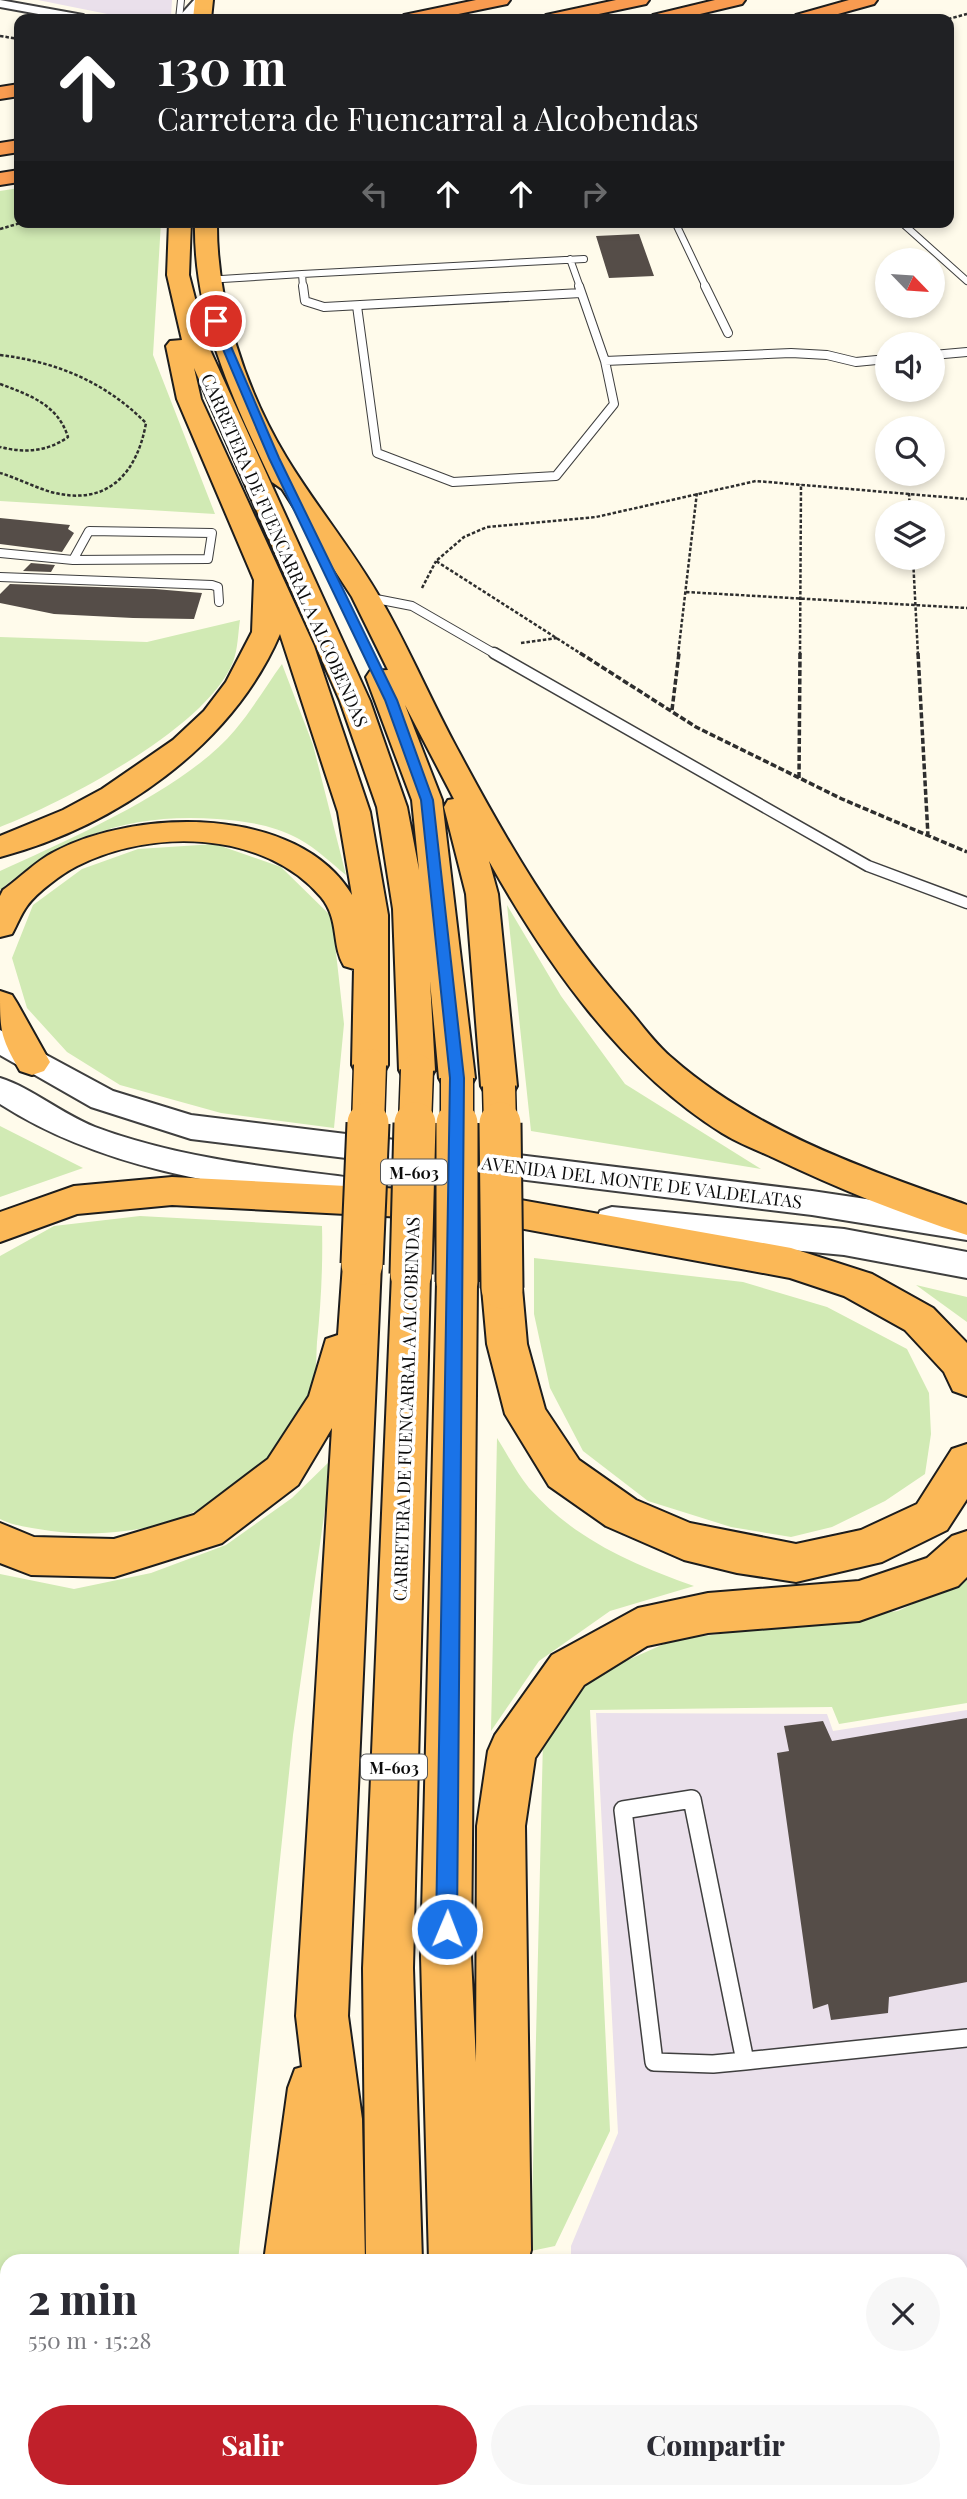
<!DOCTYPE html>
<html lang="es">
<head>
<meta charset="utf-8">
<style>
	:root { --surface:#fff; --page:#f7f7f7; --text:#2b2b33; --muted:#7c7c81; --accent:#c0202a }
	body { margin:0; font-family:"Playfair Display",serif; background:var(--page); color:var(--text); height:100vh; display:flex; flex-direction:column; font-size:26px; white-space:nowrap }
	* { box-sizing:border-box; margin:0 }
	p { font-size:23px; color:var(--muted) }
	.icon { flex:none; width:38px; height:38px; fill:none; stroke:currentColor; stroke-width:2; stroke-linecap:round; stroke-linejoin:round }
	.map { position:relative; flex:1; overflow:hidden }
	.drawer { position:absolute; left:0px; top:2254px; width:968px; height:245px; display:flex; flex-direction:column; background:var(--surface); border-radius:21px 21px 0 0; box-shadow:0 4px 10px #0003 }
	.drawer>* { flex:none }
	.guide { position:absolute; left:14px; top:14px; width:940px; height:214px; border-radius:14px; box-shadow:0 4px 10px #0003; background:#202124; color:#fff; overflow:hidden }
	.needle { width:46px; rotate:115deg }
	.buttons { position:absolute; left:875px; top:248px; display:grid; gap:14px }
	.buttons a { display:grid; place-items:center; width:70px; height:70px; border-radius:50%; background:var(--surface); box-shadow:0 4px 10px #0003; font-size:35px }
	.pin { position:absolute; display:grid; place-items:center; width:60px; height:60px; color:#fff; margin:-30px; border:4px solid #fff; border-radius:50%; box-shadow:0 2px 7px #0007 }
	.me { position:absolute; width:77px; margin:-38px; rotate:1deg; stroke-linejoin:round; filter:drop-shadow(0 0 5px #0008) }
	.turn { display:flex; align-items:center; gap:24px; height:147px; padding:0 28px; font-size:32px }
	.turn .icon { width:91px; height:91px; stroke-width:2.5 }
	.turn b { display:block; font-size:49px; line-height:60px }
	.lanes { display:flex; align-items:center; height:66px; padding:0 28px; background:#0003; justify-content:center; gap:35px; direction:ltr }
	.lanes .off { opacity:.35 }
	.round { display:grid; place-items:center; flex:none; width:74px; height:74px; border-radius:37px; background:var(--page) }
	.overview { display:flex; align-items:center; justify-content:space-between; height:119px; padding:0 28px }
	h1 { font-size:42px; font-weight:800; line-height:52px }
	.cta { display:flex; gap:14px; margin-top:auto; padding:14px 28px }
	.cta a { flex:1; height:80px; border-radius:42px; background:var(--accent); color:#fff; font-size:28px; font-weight:800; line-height:80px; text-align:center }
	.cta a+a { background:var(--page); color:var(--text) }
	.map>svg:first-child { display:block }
	.industrial { fill:#eae0eb }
	.green { fill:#d1eab4 }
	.building { fill:#554d48 }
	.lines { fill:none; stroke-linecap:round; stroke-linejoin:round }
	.service-far3-casing { stroke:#3f3f3f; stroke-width:8 }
	.service-far2-casing { stroke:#3f3f3f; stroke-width:10 }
	.service-far1-casing { stroke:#3f3f3f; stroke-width:13 }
	.service-casing { stroke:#3f3f3f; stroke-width:20 }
	.minor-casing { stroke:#3f3f3f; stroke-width:4 }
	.tertiary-casing { stroke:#3f3f3f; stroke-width:4 }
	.trunk-casing { stroke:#1d1d1d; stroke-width:4 }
	.motorway-casing { stroke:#1d1d1d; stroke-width:4 }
	.path-far1 { stroke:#2e2e2e; stroke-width:2.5; stroke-dasharray:3.5 2; stroke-linecap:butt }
	.path { stroke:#2e2e2e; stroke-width:3.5; stroke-dasharray:6 2.5; stroke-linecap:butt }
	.service-far3 { stroke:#fff; stroke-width:6 }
	.service-far2 { stroke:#fff; stroke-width:8 }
	.service-far1 { stroke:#fff; stroke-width:10 }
	.service { stroke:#fff; stroke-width:17 }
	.minor { fill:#fff; fill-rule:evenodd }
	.tertiary { fill:#fff; fill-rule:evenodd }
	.trunk { fill:#fbb857; fill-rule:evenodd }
	.motorway { fill:#f99b50; fill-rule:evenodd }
	.trunk-bridge-far1-casing { stroke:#1d1d1d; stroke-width:35; stroke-linecap:butt }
	.trunk-bridge-casing { stroke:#1d1d1d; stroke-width:45; stroke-linecap:butt }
	.trunk-bridge-far1 { stroke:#fbb857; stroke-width:32 }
	.trunk-bridge { stroke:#fbb857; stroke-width:41 }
	.route { fill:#1a73e8; stroke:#114b97; stroke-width:2 }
	.labels { text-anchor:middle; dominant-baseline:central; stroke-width:7; stroke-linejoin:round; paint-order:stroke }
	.shield { fill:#fff; stroke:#555; stroke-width:2 }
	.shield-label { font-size:16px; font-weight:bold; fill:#0c0c0c }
	.street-label { font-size:18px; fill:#0c0c0c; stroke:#fff }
</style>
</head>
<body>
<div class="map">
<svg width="967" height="2499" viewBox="0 0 967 2499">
	<rect width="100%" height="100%" fill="#fffbeb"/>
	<path class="industrial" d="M38,0H172L171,16L132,19Z
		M967,1710V2499H578L577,2492H961V2261H571V2246L618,2133L596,1713L827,1714L833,1731Z"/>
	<path class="green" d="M19,188V222H161L153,355L215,514L0,501V191Z
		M240,620C238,633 238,649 233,662C207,728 64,802 0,827V637L147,642Z
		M282,664L313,745L346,875C331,863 316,848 299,839C274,825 245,821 217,819C131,813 66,835 0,890V871C70,839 186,789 235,730C252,710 266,686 282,664Z
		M215,844L281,867L332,917L344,1024L334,1128L221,1113L120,1085L67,1052L27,1008L12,958L33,905L82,869L138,849Z
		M507,905L561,996L625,1084L761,1169L531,1131Z
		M0,1126L83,1168L0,1197Z
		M140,1216L322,1226C323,1265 321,1303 317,1342C316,1356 317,1372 313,1384C295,1439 241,1493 187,1515C147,1532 95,1537 51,1531C34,1528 16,1527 0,1519V1256L54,1226Z
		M534,1258L743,1282L827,1307L907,1349L929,1393L931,1434L925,1474L885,1501L832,1527L791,1537L731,1527L648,1501L583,1451L550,1388L534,1314Z
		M916,1285L967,1297V1322Z
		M497,1438C507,1454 517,1473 529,1488C574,1539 632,1564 694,1586L610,1611L539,1661L491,1731Z
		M332,1459L293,1735L238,2261H7V2411L0,2409V1574L74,1589L151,1573L226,1545L292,1498Z
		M967,1578V1703L839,1724L832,1707L590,1710L610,2131L555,2246L531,2251L543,1740L562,1706L594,1675L673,1640L898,1611Z"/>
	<path class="building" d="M639,234L654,276L609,278L596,236Z
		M0,518L70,525L68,529L74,533L62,552L0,544Z
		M31,563L55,565L51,572L23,571Z
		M10,584L155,589L202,593L194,619L133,618L54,614L0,603V594Z
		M967,1718V1982L889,1997L888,2013L831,2020L828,2004L813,2009L777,1753L789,1751L784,1726L823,1721L832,1741Z"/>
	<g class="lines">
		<g class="service-far3-casing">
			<path id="service-far3" d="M179,19L181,0
				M675,222L706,287
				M901,222L967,281
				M570,259L580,287
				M302,274L584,259
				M206,280L302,274L303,287"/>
		</g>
		<g class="service-far2-casing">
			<path id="service-far2" d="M303,286L305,301L324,307L581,293
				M579,286L605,361
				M705,286L728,333
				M357,306L377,453L453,482L556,476L614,404L605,361L791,353L827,355L856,362L887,359
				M933,355L967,352
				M89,531L212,533L208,559L73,560Z
				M0,553L73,560
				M0,577L212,585L218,587L219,602
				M366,597L412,606L497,655"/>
		</g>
		<g class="service-far1-casing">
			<path id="service-far1" d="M494,653L868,866L967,903"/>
		</g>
		<g class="service-casing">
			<path id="service" d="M692,1799L745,2061L713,2064L654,2062L623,1810Z
				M745,2061L967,2038"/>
		</g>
		<g class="minor-casing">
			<path id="minor" d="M0,0L83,15L89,19H66L0,7Z
				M194,0H206C198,14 194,19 177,19Z"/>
		</g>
		<g class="tertiary-casing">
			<path id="tertiary" d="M0,1030L113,1091L191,1115L812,1191L967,1214V1240L812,1215L191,1139L91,1107L0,1055Z
				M0,1078C32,1088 62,1114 95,1127C178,1158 266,1167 353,1178L364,1181L369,1190L364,1199L353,1202C231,1186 106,1172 0,1104Z
				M612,1207L844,1229L967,1252V1278L844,1255L612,1233L600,1229L596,1220L600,1211Z"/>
		</g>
		<g class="trunk-casing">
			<path id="trunk" d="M195,0H213L211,19H193Z
				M169,222H191L189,275L206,341L370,701L407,807L419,870L412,800L366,677L370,671L388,670L352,597L282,489L272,482C233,399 193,316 195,222H217C216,301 245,389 286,457C315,505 352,549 380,598C409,648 432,703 460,754C507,842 558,929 624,1004C640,1022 654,1043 672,1058C756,1132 863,1168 967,1205V1235C901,1214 837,1188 774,1158C757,1150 738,1143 722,1133C621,1070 546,963 489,861L498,894L517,1086L512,1095L499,1099L486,1095L481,1086L466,894L444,807L448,800L454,799L405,705L442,800L475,1078L470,1087L457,1091L444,1087L439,1078L430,981L435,1070L430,1079L417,1083L404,1079L399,1070L393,909L377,807L340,701L194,368L201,399L314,646L370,812L388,915V1065L383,1074L370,1078L357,1074L352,1065L354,969L344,966C331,944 340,920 321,897C264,830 151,828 77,866C63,873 37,892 27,906C21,914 17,925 12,934L0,937V896L3,890C20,878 36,861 54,852C137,808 298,805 352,895L338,812L280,634C232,746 116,826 0,857V836L63,810L102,789L173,740L204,711L226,682L252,632L254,580L177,399L166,346L170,341L182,340L167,275Z
				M0,991L12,995L17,1003L50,1062L44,1071L32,1075L20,1071C0,1036 0,1031 0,991Z
				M172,1177L481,1193L791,1248L872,1274L933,1308L967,1343V1396L953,1391L944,1372L905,1330L844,1296L790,1278L481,1221L172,1205L77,1214L0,1242V1212L74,1186Z
				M362,1249L376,1253L381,1264L348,2016L362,2119L365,2261H264L288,2088L295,2069L302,2067L296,2016L332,1428L298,1485L222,1543L114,1577L31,1575L0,1563V1523L34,1537L114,1539L194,1515L268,1459L309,1396L326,1339L338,1335L343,1264L348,1253Z
				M411,1259L425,1263L430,1274L413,1968L422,2261H366L363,1968L392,1274L397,1263Z
				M457,1267L471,1271L477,1282L471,1956L476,2062L477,1826L488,1751L495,1735L552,1655L638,1608L708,1593L859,1581L927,1558L952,1536L967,1531V1577L958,1586L859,1621L708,1633L647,1646L584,1685L535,1758L525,1826L531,2250L528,2261H429L421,1956L437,1282L443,1271Z
				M502,1273L516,1277L522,1288L527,1344L545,1409L579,1460L636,1500L690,1523L796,1544L861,1530L917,1504L952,1449L967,1444V1499L947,1530L882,1562L796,1582L737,1573L684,1560L606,1526L549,1486L505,1414L487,1344L482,1288L488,1277Z
				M165,2492H228L225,2499H162Z
				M371,2492H431L432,2499H372Z
				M453,2492H513L514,2499H454Z"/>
		</g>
		<g class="motorway-casing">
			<path id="motorway" d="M476,0H510L507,4L434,19H401L404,15Z
				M616,0H649L646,4L575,19H543L546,15Z
				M715,0H745L742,4L679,19H650L653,15Z
				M849,0H877L874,4L820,19H793L796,15Z
				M19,84V96L0,99V87Z
				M19,140V152L0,155V143Z
				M19,170V182L0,185V173Z"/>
		</g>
		<path class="path-far1" d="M948,19L967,14
			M0,36L19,39
			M0,229L24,222
			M0,355C57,362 105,382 146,423C137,474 107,507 51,492C34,487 17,478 0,473
			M0,384C30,395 58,405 68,437C47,452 24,453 0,447
			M909,493L910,513
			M913,558L918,655
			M422,588L436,561
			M686,592L967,608
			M521,643L557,638
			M583,655L436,561L464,537L487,527L596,517L756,481L967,499
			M678,655L697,492
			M800,655L801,484"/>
		<path class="path" d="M580,653L696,727L842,799L967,852
			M918,653L928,836
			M672,710L679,653
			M799,778L800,653"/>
		<use href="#service-far3" class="service-far3"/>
		<use href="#service-far2" class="service-far2"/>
		<use href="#service-far1" class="service-far1"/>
		<use href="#service" class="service"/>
		<use href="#minor" class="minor"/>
		<use href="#tertiary" class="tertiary"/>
		<use href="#trunk" class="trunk"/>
		<use href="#motorway" class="motorway"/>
		<g class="trunk-bridge-far1-casing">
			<path id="trunk-bridge-far1" d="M457,1078V1125
				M499,1086L500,1125
				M368,1125L370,1065
				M415,1125L417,1070"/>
		</g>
		<g class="trunk-bridge-casing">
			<path id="trunk-bridge" d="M457,1123V1282
				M500,1123L502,1288
				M362,1264L368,1123
				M411,1274L415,1123"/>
		</g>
		<use href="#trunk-bridge-far1" class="trunk-bridge-far1"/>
		<use href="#trunk-bridge" class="trunk-bridge"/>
	</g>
	<path class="route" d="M216,318L220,321L279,458L397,700L433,800L464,1078L457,1929L454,1936L447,1939L439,1936L436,1929L450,1078L421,800L385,700L269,458L211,321Z"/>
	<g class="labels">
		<g class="shield">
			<rect x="381" y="1159.5" width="66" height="25" rx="5"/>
			<rect x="361" y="1754.5" width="66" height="25" rx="5"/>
		</g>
		<g class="shield-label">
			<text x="414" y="1172">M-603</text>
			<text x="394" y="1767">M-603</text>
		</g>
		<g class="street-label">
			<text transform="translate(285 550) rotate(66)">CARRETERA DE FUENCARRAL A ALCOBENDAS</text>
			<text transform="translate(642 1182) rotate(7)">AVENIDA DEL MONTE DE VALDELATAS</text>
			<text transform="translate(406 1409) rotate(-88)">CARRETERA DE FUENCARRAL A ALCOBENDAS</text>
		</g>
	</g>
</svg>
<div class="buttons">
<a><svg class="needle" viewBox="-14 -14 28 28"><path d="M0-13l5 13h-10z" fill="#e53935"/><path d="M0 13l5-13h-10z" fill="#7c7c81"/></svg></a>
<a><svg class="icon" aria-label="sound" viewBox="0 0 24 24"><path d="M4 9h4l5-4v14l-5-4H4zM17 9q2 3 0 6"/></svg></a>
<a><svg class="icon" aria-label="search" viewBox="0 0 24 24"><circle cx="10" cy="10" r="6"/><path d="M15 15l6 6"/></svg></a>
<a><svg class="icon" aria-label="layers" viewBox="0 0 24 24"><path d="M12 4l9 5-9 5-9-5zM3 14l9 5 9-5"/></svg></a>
</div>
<div class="pin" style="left:216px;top:321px;background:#d93025"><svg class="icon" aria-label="arrive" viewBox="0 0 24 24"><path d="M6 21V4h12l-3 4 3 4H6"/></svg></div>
<svg class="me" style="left:447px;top:1929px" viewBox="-20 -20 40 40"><circle r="17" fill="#1a73e8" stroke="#fff" stroke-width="3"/><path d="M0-11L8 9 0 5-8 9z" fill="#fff"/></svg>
<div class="guide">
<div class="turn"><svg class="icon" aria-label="ahead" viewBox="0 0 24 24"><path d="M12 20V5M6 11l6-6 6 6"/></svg><div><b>130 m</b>Carretera de Fuencarral a Alcobendas</div></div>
<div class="lanes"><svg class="icon off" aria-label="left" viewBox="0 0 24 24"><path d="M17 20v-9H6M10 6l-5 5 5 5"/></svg><svg class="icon" aria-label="ahead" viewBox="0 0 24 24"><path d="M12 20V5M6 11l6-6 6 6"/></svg><svg class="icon" aria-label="ahead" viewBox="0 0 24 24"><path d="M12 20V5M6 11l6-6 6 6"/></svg><svg class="icon off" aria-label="right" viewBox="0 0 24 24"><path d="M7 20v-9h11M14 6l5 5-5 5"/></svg></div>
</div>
<section class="drawer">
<div class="overview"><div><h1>2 min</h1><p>550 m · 15:28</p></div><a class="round"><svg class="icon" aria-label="close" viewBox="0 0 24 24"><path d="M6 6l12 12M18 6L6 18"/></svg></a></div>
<div class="cta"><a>Salir</a><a>Compartir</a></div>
</section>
</div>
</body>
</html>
